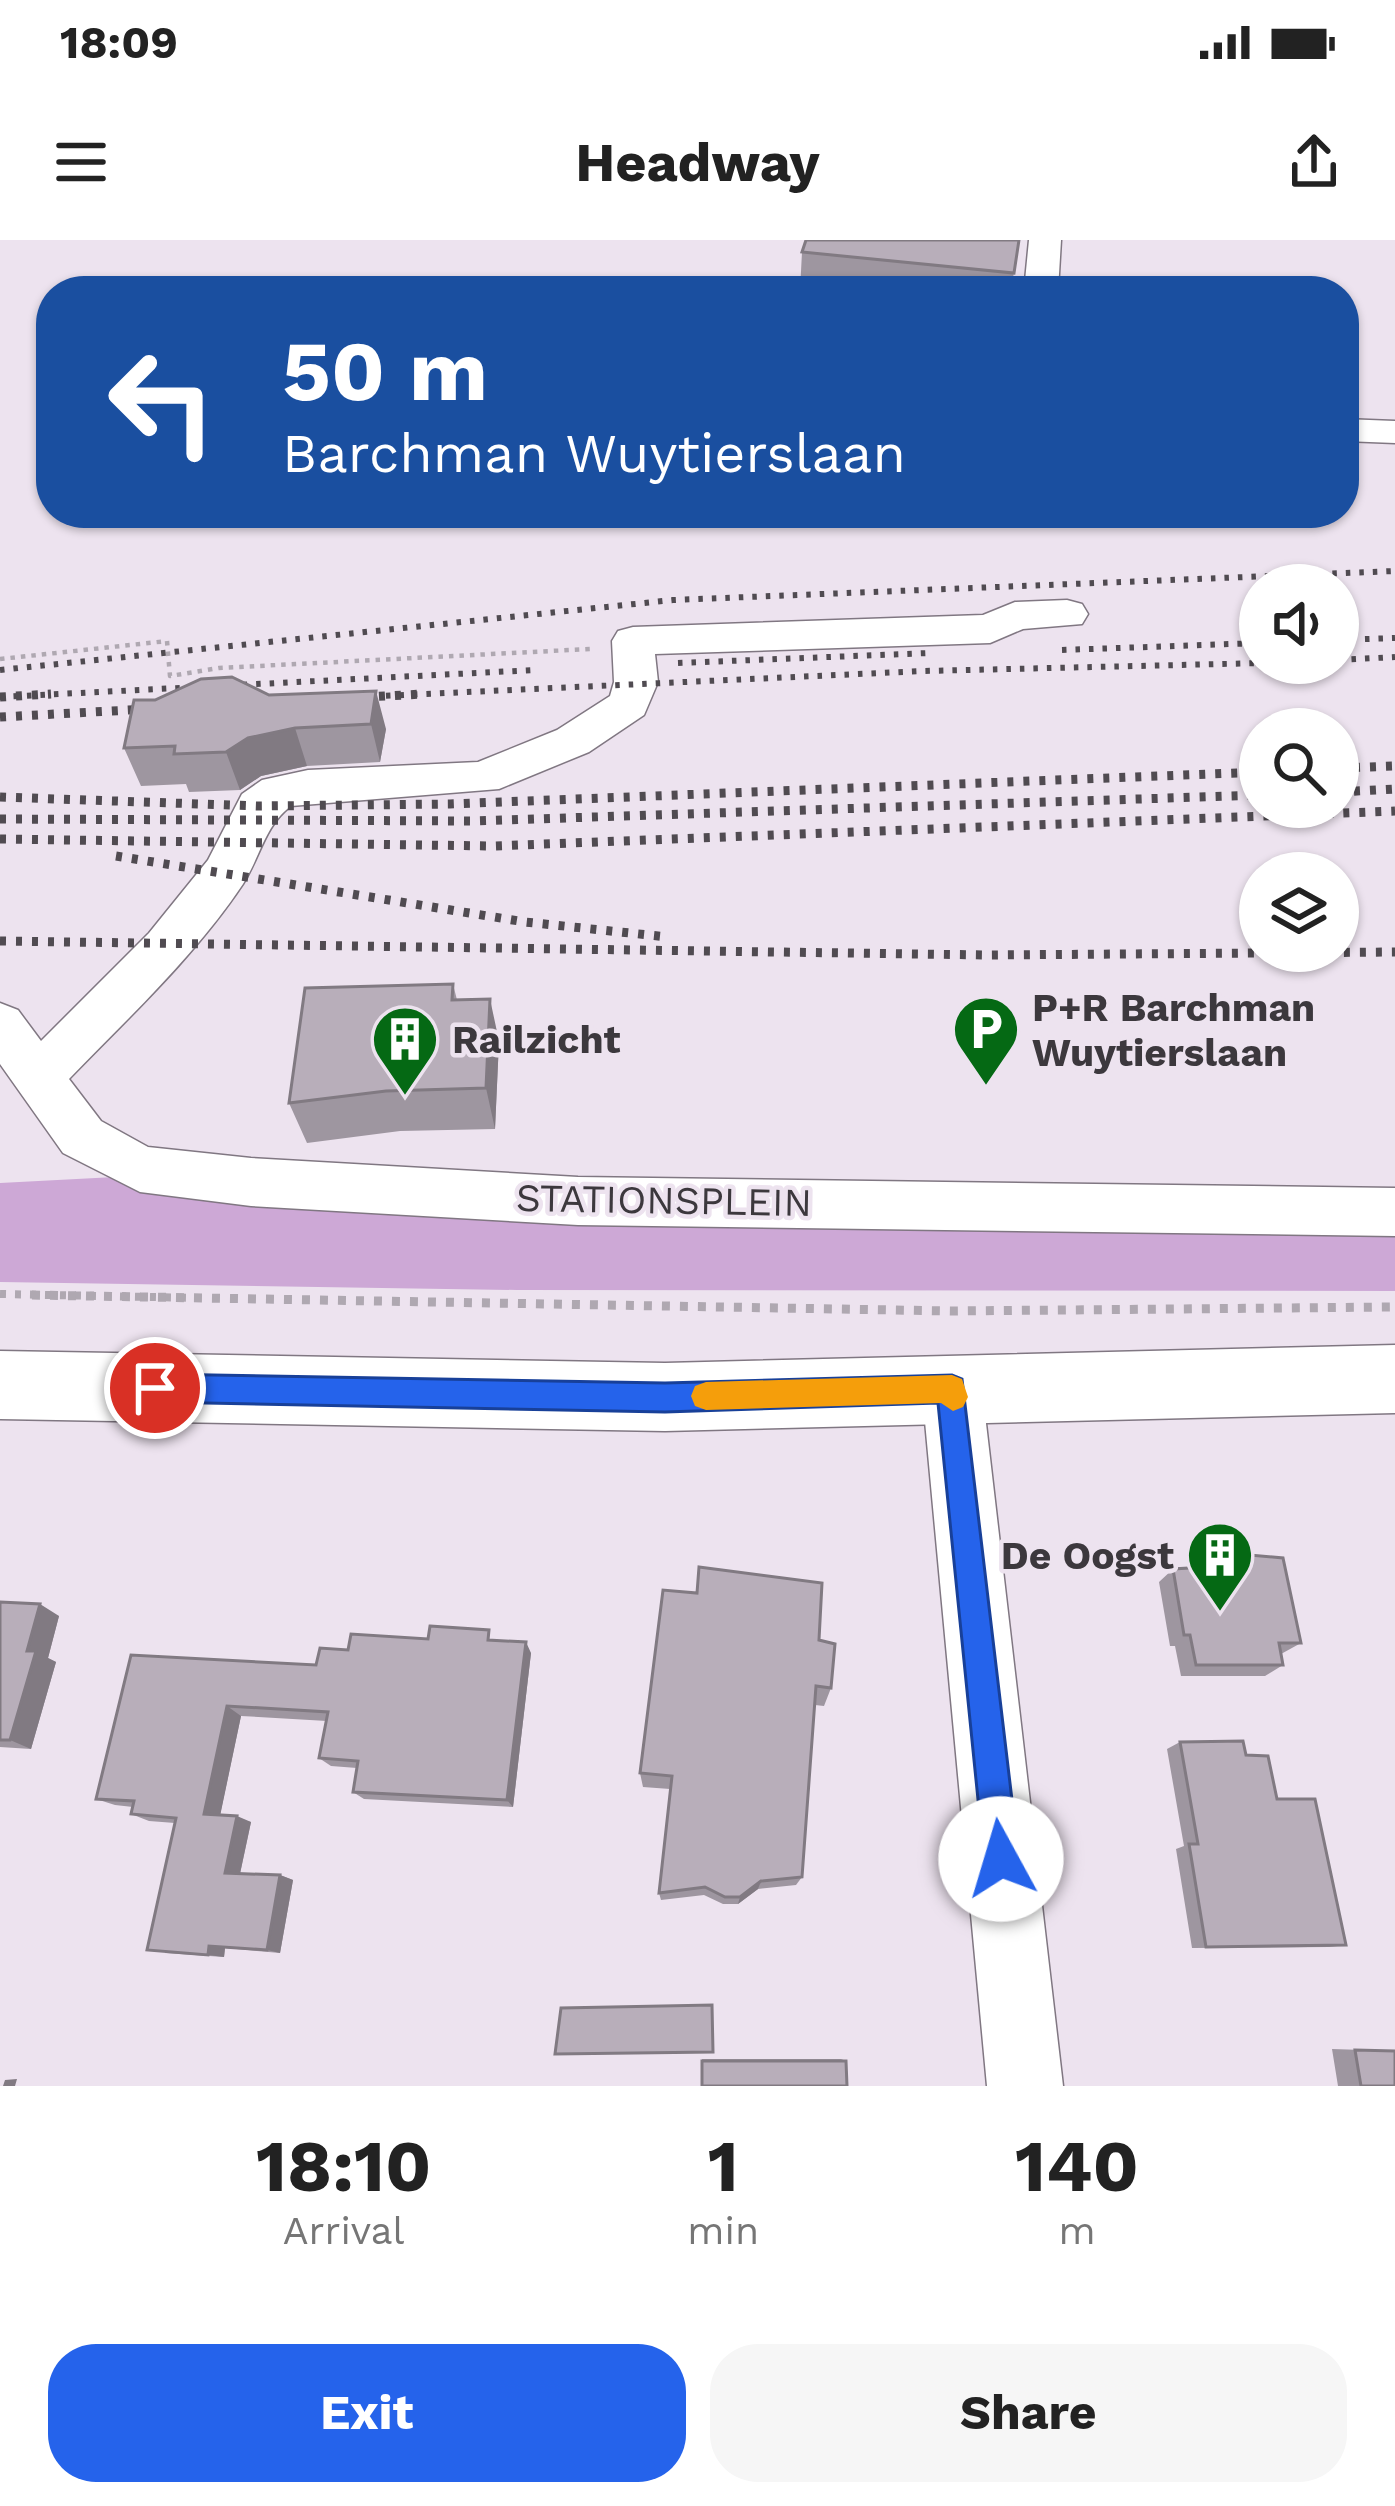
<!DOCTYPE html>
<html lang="en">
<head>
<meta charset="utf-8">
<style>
	:root { --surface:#fff; --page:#f6f6f6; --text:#222; --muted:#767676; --accent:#2563eb }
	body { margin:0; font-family:"Work Sans",sans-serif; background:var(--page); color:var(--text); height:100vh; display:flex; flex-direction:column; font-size:45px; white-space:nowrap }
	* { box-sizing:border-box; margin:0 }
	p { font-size:39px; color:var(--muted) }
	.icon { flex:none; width:66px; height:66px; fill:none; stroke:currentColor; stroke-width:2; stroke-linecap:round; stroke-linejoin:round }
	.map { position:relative; height:1846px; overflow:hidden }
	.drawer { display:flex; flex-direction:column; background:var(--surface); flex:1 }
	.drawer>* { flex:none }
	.banner { position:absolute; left:36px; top:36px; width:1323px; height:252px; border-radius:48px; box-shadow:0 3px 9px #0004; background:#1a4fa0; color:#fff; overflow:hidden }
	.tools { position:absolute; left:1239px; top:324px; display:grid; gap:24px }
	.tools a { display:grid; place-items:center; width:120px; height:120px; border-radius:50%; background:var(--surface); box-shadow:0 3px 9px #0004; font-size:60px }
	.pin { position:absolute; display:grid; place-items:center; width:102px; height:102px; color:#fff; margin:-51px; border:6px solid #fff; border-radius:50%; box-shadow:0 3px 12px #0007 }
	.me { position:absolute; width:132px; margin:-66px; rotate:354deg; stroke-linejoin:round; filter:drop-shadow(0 0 9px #0008) }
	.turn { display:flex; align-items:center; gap:42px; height:252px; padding:0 48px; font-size:54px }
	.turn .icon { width:156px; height:156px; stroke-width:2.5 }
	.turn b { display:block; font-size:84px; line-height:102px }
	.eta { display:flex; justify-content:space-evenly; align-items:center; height:204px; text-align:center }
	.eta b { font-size:72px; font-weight:700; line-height:84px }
	.primary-button { display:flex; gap:24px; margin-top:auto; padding:24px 48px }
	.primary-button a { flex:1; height:138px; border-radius:48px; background:var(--accent); color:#fff; font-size:48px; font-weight:700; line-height:138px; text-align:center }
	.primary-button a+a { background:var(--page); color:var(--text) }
	.status { display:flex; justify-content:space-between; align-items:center; height:84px; padding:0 60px; background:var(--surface); direction:ltr }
	.status svg { height:33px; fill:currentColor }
	header { display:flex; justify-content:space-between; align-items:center; height:156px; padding:0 48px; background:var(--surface); font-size:54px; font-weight:700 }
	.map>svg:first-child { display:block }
	.forest { fill:#cda8d6 }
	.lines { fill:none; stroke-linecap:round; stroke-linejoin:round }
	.minor-casing { stroke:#807782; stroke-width:3 }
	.major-casing { stroke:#807782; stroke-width:3 }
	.path-far2 { stroke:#afa8b1; stroke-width:4.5; stroke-dasharray:4.5 6; stroke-linecap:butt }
	.path-far1 { stroke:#afa8b1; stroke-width:8; stroke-dasharray:6 9; stroke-linecap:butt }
	.path { stroke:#afa8b1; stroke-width:9; stroke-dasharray:8 10; stroke-linecap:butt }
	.minor { fill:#fff; fill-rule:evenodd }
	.major { fill:#fff; fill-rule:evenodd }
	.rail-far1 { stroke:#504b51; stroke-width:6; stroke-dasharray:4.5 9; stroke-linecap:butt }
	.rail { stroke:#504b51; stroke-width:9; stroke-dasharray:6 10; stroke-linecap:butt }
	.wall { fill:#9e96a0 }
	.shaded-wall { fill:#817a82 }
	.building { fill:#b8aeba; stroke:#817a82; stroke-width:3 }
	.route { fill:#2563eb; stroke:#184099; stroke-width:3 }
	.slow { fill:#f59e0b }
	.labels { text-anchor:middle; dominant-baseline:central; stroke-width:9; stroke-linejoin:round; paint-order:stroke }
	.poi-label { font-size:39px; font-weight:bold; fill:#3c383d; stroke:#ede3ef; text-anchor:start }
	.street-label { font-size:39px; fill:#3c383d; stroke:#ede3ef }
</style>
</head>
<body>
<div class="status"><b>18:09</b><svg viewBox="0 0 49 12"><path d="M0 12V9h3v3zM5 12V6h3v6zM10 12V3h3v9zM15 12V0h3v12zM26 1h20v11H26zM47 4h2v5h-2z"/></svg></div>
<header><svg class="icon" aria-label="menu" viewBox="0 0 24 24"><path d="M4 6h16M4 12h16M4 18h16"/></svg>Headway<svg class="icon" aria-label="share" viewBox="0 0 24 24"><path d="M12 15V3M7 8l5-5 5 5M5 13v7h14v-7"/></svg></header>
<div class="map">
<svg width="1395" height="1846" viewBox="0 0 1395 1846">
	<rect width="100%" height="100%" fill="#ede3ef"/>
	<path class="forest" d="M115,937L1395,994V1051L517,1050L0,1042V943Z"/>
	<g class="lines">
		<g class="minor-casing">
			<path id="minor" d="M1029,0H1061L1058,51H1024Z
				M1344,179L1395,181V203L1344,201Z
				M1067,360L1082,364L1088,374L1082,384L1023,389L990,403L655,414L658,442L644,475L589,512L499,549L291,566C265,585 260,617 243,644C195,716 129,777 69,839L101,881L148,907L251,918L578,937L1395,948V996L578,985L251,966L140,952L63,913L0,824V763L18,770L41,801L149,693L208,620L242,554L262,540L308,530L478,522L557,490L610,456L614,442L612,401L618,391L633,387L983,375L1015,362Z
				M952,1121L973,1129L982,1149L1063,1846H987L922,1149L931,1129Z"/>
		</g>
		<g class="major-casing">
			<path id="major" d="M1395,1105V1173L665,1191L0,1179V1111L665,1123Z"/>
		</g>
		<path class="path-far2" d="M0,419L167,401L170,436L219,428L590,409"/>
		<path class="path-far1" d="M0,1054L200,1058"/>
		<path class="path" d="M32,1055L951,1071L1395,1067"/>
		<use href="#minor" class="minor"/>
		<use href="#major" class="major"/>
		<path class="rail-far1" d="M1338,400L1395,398
			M1062,410L1260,403
			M1338,420L1395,417
			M678,423L930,413
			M0,430L673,360L1395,331
			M0,457L535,430
			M359,457L924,431L1264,423"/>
		<path class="rail" d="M0,457L51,454
			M347,458L423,454
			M0,477L167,468
			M1338,528L1395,526
			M1338,552L1395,549
			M0,557L258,566L450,564L1260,532
			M0,579L473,581L1260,555
			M0,599L493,606L1395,571
			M116,616L525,682L668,697
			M0,701L988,715L1395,712"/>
	</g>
	<path class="wall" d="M1019,0L1011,51H800L802,12Z
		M269,455L386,489L380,522L307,526L261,536L240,550L189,552L186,544L141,546L124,508Z
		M453,744L457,760L499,801L495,889L400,891L307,903L289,863Z
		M1204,1311L1301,1403L1281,1414L1283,1425L1265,1436H1181L1175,1406H1170L1159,1342L1173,1329L1189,1328V1325Z
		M0,1362L59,1376L48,1418L56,1422L31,1509L0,1507Z
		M428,1399L495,1400L531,1413L513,1567L364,1559L353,1552L357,1528L331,1526L319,1518L327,1481L241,1476L220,1575L251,1582L240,1634L280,1635L293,1640L280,1713L225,1708L224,1717L165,1713L175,1583L149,1581L131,1574L133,1567L115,1565L96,1559L131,1415L316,1425L348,1410Z
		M819,1400L831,1448L824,1466L815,1465L802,1637L796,1645L758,1649L738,1664H723L704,1655L661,1660L659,1653L670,1549L643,1547L640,1533Z
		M1180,1502L1246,1515L1277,1559L1346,1705L1329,1707L1192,1708L1176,1609L1184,1606L1167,1509Z
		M1332,1809L1395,1811V1846H1338Z
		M702,1819H841L846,1821L702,1846Z"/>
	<path class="shaded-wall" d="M376,451L386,489L380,522L371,484Z
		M295,488L307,526L261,536L240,550L226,512L248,498Z
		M490,759L499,801L495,889L486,848Z
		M40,1364L59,1376L48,1418L56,1422L31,1509L10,1500L27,1411Z
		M526,1402L531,1413L513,1567L507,1560Z
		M227,1466L241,1476L219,1581L204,1574Z
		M237,1576L251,1582L239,1638L225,1633Z
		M280,1635L293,1640L280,1713L267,1710Z
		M761,1641L758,1649L738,1664L740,1657Z
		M209,1706L225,1708L224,1717L208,1715Z
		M17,1839L15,1846H3L5,1840Z"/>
	<path class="building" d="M806,0H1019L1014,33L802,12Z
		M232,437L269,455L376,451L371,484L295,488L248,498L226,512L174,514L175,506L124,508L134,460H155L201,439Z
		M453,744L452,760L490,759L486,848L386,851L289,863L305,748Z
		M1204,1311L1283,1318L1301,1403H1279L1283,1425H1196L1190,1395H1184L1173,1329L1206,1327Z
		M699,1327L822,1343L819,1400L835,1404L831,1448L816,1446L802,1637L761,1641L740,1657H725L705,1647L659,1653L672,1536L640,1533L663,1350L697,1353Z
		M0,1362L40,1364L27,1411H36L10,1500H0Z
		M430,1386L489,1390L488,1400L526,1402L507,1560L353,1552L358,1521L319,1518L328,1472L227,1466L204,1574L237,1576L225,1633L280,1635L267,1710L209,1706L208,1715L147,1710L176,1578L131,1574L134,1561L96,1559L131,1415L316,1425L320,1408L348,1410L351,1394L428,1399Z
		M1243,1501L1246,1515L1268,1516L1277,1559H1315L1346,1705L1206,1707L1189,1604H1198L1180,1502Z
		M712,1765L713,1812L555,1814L561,1768Z
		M1355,1810L1395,1811V1846H1361Z
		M702,1821H846L847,1846H702Z"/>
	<path class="route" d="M155,1134L665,1143L952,1135L962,1139L1019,1619L1014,1632L1001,1637L989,1632L984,1619L938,1163L665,1172L155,1162L144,1158L140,1148L144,1138Z"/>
	<path class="slow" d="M952,1135L962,1139L968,1157L963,1167L953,1171L941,1163L706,1170L695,1166L691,1156L695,1146L706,1142Z"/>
	<defs>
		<g id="parking-pin" transform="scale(3.45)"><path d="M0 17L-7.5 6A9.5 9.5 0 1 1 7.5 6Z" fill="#056914" stroke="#ede3ef"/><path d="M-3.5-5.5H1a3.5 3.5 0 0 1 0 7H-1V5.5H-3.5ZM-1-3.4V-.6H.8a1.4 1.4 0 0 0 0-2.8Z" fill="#fff"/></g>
		<g id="building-pin" transform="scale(3.45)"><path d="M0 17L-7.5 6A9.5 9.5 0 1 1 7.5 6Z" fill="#056914" stroke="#ede3ef"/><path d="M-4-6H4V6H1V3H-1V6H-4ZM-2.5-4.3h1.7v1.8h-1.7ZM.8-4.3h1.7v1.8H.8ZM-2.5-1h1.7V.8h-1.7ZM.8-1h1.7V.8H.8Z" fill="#fff"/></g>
	</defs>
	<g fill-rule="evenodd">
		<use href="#parking-pin" x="986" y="789"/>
		<use href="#building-pin" x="405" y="799"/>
		<use href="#building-pin" x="1220" y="1315"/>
	</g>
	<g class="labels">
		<g class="poi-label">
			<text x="1032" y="767">P+R Barchman<tspan x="1032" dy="45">Wuytierslaan</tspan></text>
			<text x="452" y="799">Railzicht</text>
			<text x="1174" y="1315" text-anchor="end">De Oogst</text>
		</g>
		<g class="street-label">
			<text transform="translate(664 960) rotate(1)">STATIONSPLEIN</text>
		</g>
	</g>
</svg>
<div class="tools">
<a><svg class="icon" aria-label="sound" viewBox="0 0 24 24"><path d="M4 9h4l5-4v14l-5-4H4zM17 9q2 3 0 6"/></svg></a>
<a><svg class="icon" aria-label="search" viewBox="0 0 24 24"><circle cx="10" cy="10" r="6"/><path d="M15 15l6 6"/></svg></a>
<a><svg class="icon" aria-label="layers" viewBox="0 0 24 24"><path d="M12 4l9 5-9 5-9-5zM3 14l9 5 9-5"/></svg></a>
</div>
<div class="pin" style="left:155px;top:1148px;background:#d93025"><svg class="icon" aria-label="arrive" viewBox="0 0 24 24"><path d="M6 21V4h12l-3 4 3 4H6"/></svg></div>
<svg class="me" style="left:1001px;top:1619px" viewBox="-20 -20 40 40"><circle r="19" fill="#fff"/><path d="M0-13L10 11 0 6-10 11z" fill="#2563eb"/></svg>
<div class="banner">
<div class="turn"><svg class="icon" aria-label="left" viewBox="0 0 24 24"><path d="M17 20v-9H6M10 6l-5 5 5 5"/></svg><div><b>50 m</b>Barchman Wuytierslaan</div></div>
</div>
</div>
<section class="drawer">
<div class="eta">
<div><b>18:10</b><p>Arrival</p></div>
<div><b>1</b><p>min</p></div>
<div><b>140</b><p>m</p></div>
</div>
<div class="primary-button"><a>Exit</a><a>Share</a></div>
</section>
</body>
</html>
